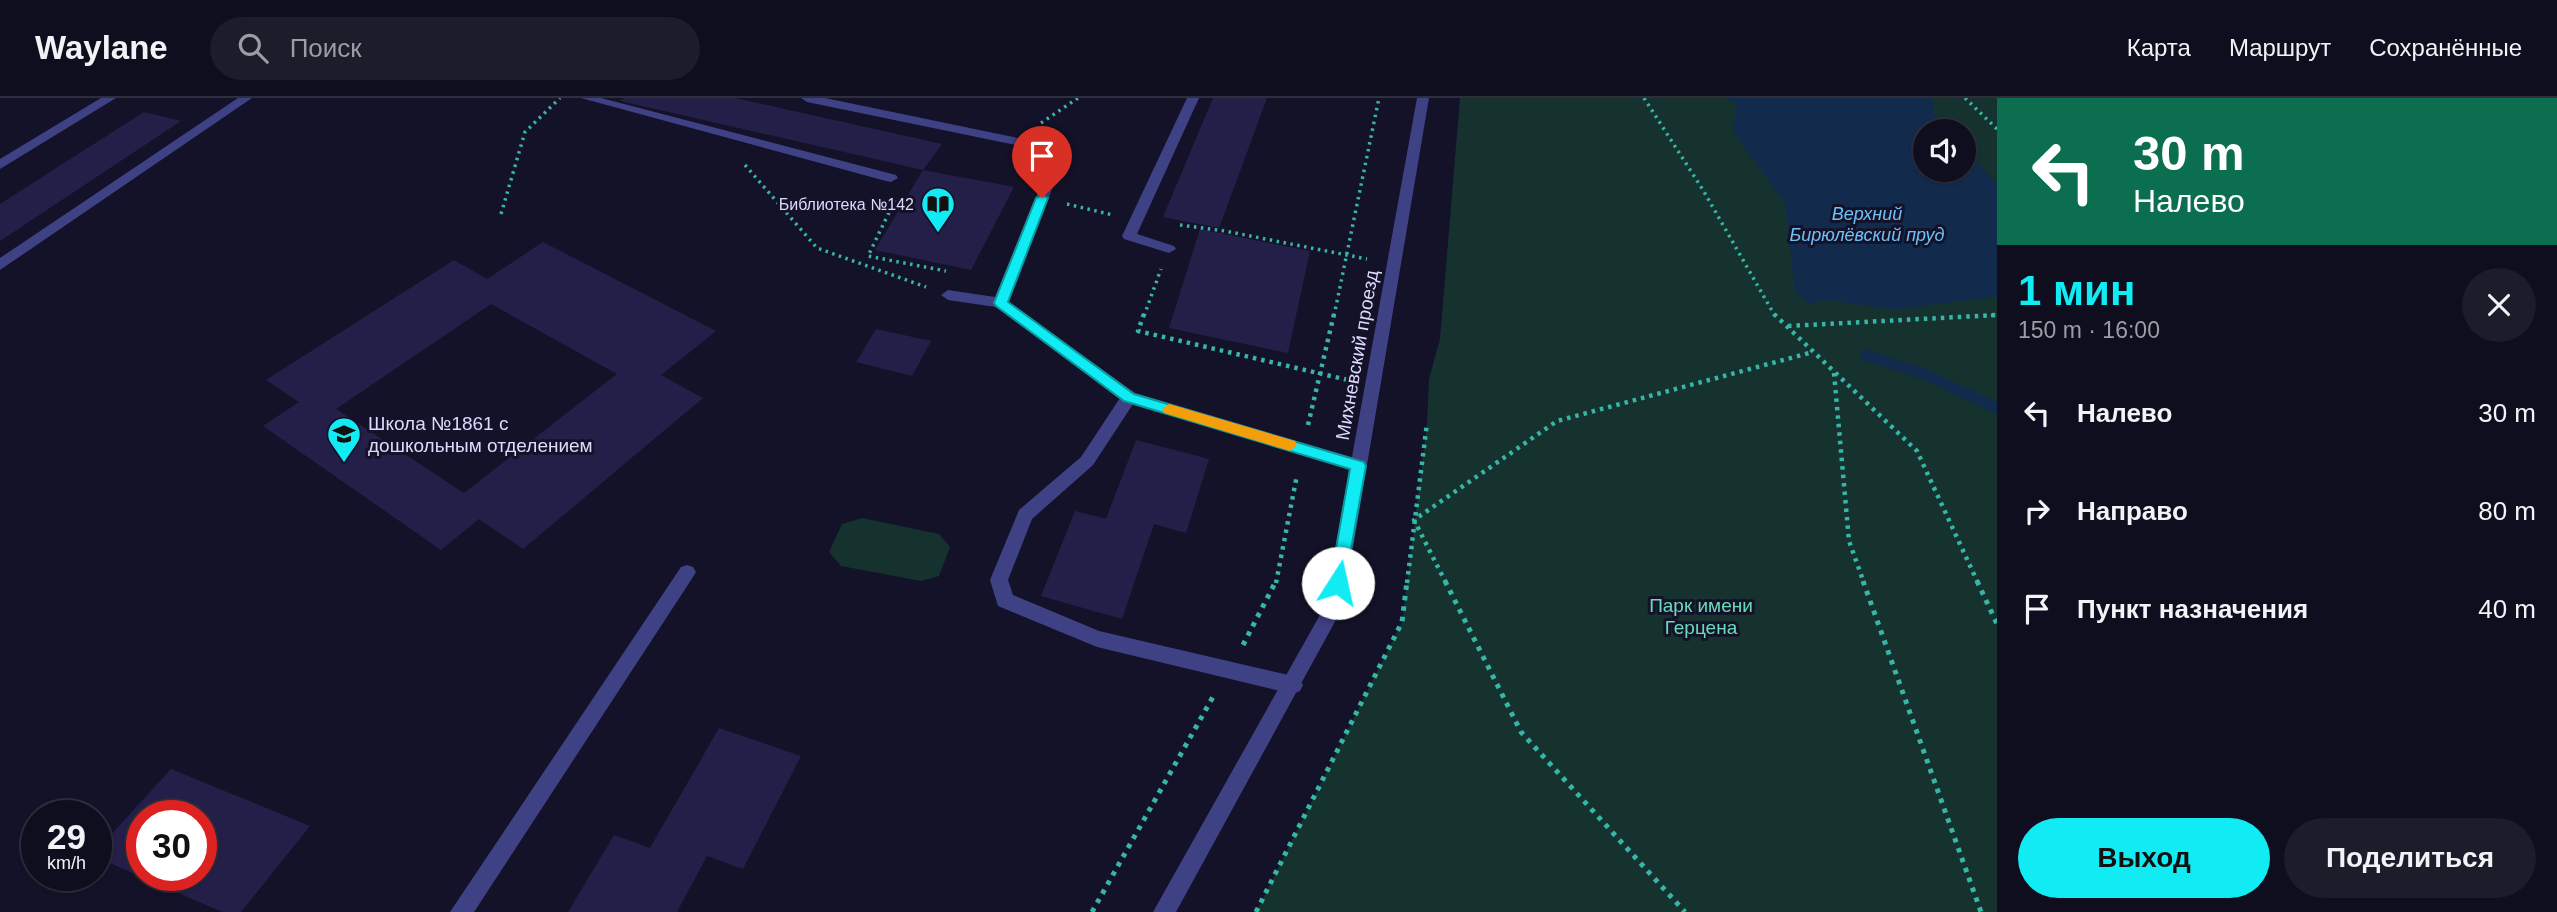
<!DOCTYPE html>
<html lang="ru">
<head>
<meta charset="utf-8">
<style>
	:root { --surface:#0f0e1e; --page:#1d1c2b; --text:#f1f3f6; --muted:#9b9ca4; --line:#2f2e3c; --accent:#11ebf3 }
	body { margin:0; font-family:Arial,sans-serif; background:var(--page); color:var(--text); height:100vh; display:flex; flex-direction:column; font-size:26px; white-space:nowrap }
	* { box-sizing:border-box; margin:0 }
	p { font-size:23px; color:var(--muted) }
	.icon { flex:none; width:38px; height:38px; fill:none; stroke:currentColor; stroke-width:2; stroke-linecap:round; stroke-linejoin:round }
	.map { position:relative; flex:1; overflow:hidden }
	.panel { display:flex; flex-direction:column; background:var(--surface); width:560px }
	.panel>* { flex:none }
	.top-card { background:#0b6e4f; color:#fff; overflow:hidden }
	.fabs { position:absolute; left:1913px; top:21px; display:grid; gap:14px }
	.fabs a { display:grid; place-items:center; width:63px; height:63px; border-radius:50%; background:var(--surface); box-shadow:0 2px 5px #0004,0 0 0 2px var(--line); font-size:35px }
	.speed { position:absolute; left:21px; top:702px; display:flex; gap:14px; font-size:35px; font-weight:700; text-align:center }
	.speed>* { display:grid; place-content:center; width:91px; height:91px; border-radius:50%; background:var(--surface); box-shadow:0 2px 5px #0004,0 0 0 2px var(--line); line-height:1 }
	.speed small { font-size:18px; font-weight:400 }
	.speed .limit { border:10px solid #d22; background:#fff; color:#111 }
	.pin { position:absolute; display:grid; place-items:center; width:60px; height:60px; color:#fff; margin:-72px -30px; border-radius:50% 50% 50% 0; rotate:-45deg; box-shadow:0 0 7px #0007 }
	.pin .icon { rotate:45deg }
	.me { position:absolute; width:77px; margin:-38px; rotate:10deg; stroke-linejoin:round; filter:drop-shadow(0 0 5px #0008) }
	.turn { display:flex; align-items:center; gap:24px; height:147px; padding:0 21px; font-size:32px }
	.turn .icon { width:91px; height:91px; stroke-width:2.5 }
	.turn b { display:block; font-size:49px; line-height:60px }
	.round { display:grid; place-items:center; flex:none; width:74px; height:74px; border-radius:37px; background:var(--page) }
	.summary { display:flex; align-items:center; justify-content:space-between; height:119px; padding:0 21px }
	h1 { font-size:42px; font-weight:600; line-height:52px; color:var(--accent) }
	.primary-button { display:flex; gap:14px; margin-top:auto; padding:14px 21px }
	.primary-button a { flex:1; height:80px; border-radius:42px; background:var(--accent); color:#111; font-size:28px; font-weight:600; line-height:80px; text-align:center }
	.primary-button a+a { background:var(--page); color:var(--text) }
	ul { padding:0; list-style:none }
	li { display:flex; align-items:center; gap:21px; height:98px; padding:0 21px }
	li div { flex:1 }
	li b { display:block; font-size:26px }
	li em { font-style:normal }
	header { display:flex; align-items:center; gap:42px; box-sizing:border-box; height:98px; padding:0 35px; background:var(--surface); border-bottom:2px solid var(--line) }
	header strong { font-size:33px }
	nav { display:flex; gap:38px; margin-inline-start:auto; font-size:24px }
	.search { width:490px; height:63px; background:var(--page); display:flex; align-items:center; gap:18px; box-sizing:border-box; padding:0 24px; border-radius:38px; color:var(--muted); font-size:26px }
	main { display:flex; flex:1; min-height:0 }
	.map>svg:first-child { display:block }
	.green { fill:#15322f; fill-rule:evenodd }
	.water { fill:#122b4d }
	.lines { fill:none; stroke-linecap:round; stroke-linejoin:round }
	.stream { stroke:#122b4d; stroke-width:11 }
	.building { fill:#241f49; fill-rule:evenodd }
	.path-far2 { stroke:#37b5a6; stroke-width:3.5; stroke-dasharray:2.5 4.5; stroke-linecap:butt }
	.path-far1 { stroke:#37b5a6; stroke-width:4.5; stroke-dasharray:3.5 5; stroke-linecap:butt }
	.path { stroke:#37b5a6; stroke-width:5; stroke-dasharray:4.5 6; stroke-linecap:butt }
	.lane { fill:#3f4185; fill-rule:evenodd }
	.street { fill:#3f4185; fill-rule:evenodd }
	.route { fill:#11ebf3; stroke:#0b999e; stroke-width:2 }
	.slow { fill:#f59e0b }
	.labels { text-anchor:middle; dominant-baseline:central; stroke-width:6; stroke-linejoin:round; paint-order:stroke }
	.far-poi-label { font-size:16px; fill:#dddbfd; stroke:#141228; text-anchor:end }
	.far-water-label { font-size:18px; font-style:italic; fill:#6ec1f8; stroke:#141228 }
	.street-label { font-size:19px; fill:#dddbfd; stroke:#141228 }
	.poi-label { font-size:19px; fill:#dddbfd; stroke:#141228; text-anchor:start }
	.park-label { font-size:19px; fill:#69dbb7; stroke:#141228 }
</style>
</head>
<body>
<header>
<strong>Waylane</strong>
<div class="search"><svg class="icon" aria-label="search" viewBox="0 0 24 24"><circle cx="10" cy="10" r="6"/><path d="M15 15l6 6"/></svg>Поиск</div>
<nav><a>Карта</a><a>Маршрут</a><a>Сохранённые</a></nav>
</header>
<main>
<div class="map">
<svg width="1997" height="814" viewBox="0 0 1997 814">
	<rect width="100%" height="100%" fill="#141228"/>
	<path class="green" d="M1460,0H1997V814H1256L1402,524L1427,325L1429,281L1440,241ZM1925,33H1964V72H1925Z
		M862,420L939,436L950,449L939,478L921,483L841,468L829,454L842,426Z"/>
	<path class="water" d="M1727,0H1932L1935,19L1948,33H1925V72H1964V50L1997,86V198L1895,212L1828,202L1810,206L1795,194L1785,105L1733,34L1737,7Z"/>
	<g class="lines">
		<path class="stream" d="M1866,257L1924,276L1997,310"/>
	</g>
	<path class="building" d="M624,0H735L942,46L923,72L620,3Z
		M1213,0H1267L1219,130L1163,119Z
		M144,14L181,23L0,143V106Z
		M923,72L1014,89L971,172L875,152Z
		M1200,131L1310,153L1288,255L1169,230Z
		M543,144L716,233L661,277L703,300L523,451L479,421L441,452L263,328L299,304L266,282L454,162L487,181ZM491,206L617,276L464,395L336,311Z
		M876,231L931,243L912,278L856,264Z
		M1136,342L1209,361L1186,435L1154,426L1122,521L1041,498L1075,413L1106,421Z
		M719,630L801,658L743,771L707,758L677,814H568L614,737L650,750Z
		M171,671L310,728L241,814H222L96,759V753ZM142,718H201V777H142Z"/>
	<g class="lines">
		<path class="path-far2" d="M1644,0L1703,92L1775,218
			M1965,0L1997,31
			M1041,25L1078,0
			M745,67L817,150L926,189
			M895,102L868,158L946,173
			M1067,106L1113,117
			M501,116L525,34L560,0
			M1180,127L1225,133L1367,161
			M1144,218L1161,171
			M1334,218L1379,0
			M1984,218L1997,217"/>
		<path class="path-far1" d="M1144,216L1138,233L1348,282
			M1774,216L1917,353L1978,485
			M1788,228L1997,217
			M1834,275L1849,443L1864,485
			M1308,327L1334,216
			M1276,485L1297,377
			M1407,485L1427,325
			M1446,485L1414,422L1557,323L1813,254"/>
		<path class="path" d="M1445,483L1521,634L1685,814
			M1863,483L1981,814
			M1977,483L1997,526
			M1243,547L1276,483
			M1092,814L1214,597
			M1256,814L1402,524L1407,483"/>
		<path class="lane" d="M101,0H116L0,71V61Z
			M238,0H252L0,172V160Z
			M581,0H601L896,77L898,80L891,84L886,83Z
			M801,0H825L1066,50L1067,53L1008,204L1135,295L1365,363L1367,368L1365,373L1359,374L1133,306L1093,367L1032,421L1008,482L1013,497L1099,533L1293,578L1300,581L1303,587L1300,593L1293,596L1097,549L998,508L990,482L1019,412L1081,359L1120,300L996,209L948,202L941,197L948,192L995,199L1054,55L807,4Z
			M1187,0H1199L1137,136L1174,148L1176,151L1169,155L1124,141L1122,138Z
			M687,467L693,469L696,474L693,479L474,814H450L681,469Z"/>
		<path class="street" d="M1417,0H1429L1343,509L1176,814H1153L1325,508Z"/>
	</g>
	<path class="route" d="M1042,97L1048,100L1008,204L1134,296L1364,364L1366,368L1344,490H1332L1330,485L1350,371L1124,303L996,208L994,205L1036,100Z"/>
	<path class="slow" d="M1169,306L1295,343L1297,347L1290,353L1164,315L1162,311Z"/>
	<defs>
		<g id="library-pin" transform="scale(1.75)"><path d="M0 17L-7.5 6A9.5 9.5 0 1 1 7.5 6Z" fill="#11ebf3" stroke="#141228"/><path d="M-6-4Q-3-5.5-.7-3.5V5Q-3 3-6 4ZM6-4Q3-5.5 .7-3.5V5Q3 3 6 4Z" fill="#111"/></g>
		<g id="school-pin" transform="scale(1.75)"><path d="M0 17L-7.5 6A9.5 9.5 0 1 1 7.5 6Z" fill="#11ebf3" stroke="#141228"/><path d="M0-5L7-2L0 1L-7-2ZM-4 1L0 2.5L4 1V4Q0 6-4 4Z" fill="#111"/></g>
	</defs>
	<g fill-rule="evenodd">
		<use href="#library-pin" x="938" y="106"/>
		<use href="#school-pin" x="344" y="336"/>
	</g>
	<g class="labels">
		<g class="far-poi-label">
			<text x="914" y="106">Библиотека №142</text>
		</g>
		<g class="far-water-label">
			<text x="1867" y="116">Верхний<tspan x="1867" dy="21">Бирюлёвский пруд</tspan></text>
		</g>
		<g class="street-label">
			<text transform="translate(1357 257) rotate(-80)">Михневский проезд</text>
		</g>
		<g class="poi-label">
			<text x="368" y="325">Школа №1861 с<tspan x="368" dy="22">дошкольным отделением</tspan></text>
		</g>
		<g class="park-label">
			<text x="1701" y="507">Парк имени<tspan x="1701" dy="22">Герцена</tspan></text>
		</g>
	</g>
</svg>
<div class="fabs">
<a><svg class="icon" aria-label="sound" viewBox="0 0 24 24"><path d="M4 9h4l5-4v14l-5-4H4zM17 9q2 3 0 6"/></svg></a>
</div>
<div class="speed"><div>29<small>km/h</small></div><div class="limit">30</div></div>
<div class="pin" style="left:1042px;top:100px;background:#d93025"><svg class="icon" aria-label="arrive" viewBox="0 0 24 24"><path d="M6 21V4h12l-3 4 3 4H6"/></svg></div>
<svg class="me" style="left:1338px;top:485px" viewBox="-20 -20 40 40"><circle r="19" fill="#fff"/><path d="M0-13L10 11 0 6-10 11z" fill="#11ebf3"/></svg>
</div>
<section class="panel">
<div class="top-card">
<div class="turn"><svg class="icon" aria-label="left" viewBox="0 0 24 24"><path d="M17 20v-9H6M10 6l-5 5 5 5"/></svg><div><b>30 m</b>Налево</div></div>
</div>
<div class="summary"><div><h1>1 мин</h1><p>150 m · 16:00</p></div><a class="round"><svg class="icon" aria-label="close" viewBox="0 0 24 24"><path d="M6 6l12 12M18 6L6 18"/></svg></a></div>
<ul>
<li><svg class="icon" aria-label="left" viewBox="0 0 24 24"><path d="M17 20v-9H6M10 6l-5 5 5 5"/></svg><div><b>Налево</b></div><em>30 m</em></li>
<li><svg class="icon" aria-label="right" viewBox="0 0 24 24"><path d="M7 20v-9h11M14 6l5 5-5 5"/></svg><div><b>Направо</b></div><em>80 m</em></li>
<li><svg class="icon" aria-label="arrive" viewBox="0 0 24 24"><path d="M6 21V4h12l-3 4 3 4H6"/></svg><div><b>Пункт назначения</b></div><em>40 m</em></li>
</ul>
<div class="primary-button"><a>Выход</a><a>Поделиться</a></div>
</section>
</main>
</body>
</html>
